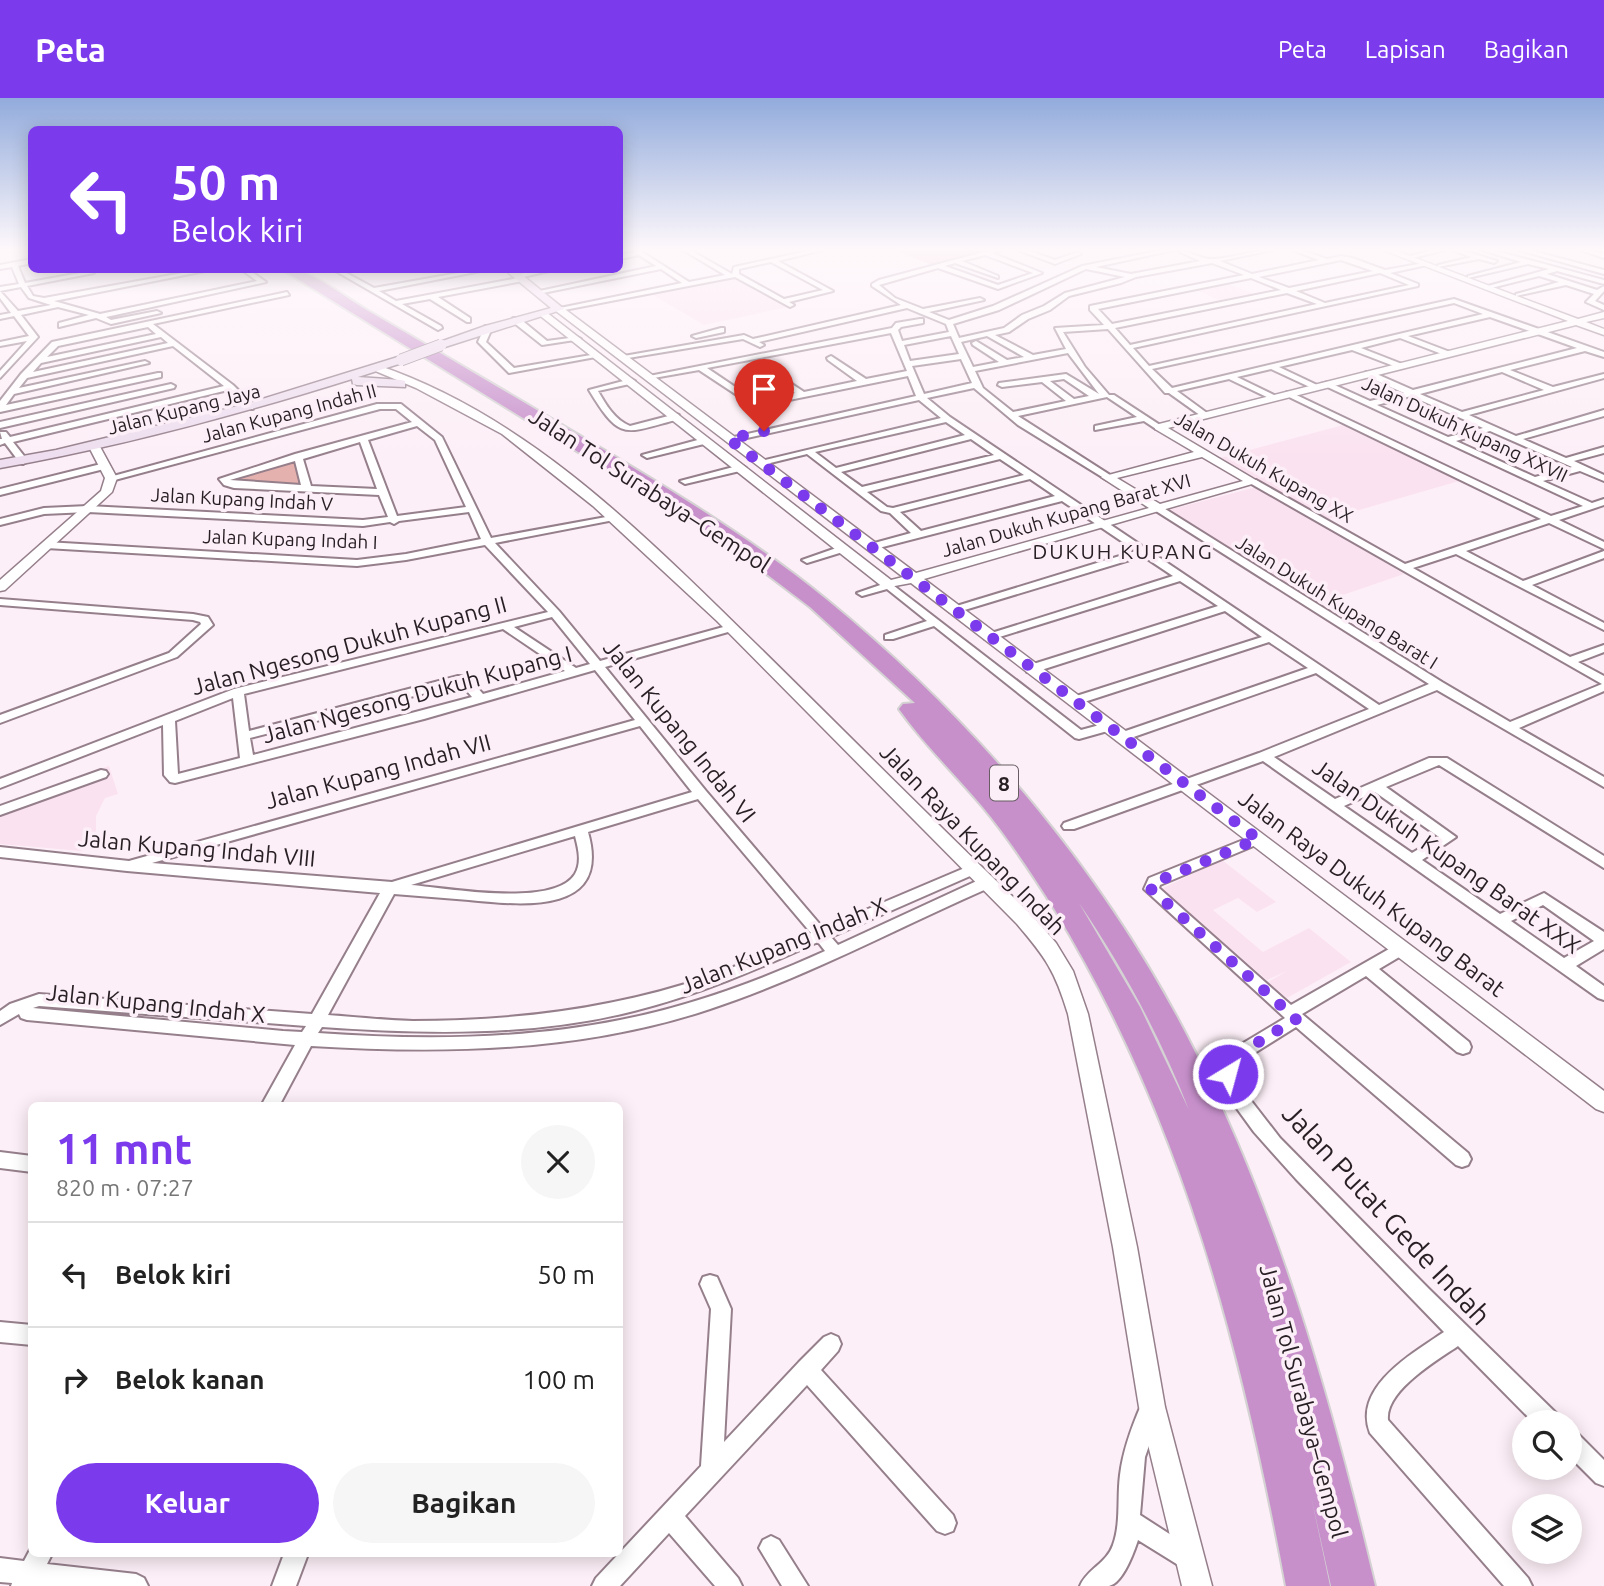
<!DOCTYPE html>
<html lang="id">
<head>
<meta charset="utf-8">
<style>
	:root { --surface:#fff; --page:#f6f6f6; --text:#222; --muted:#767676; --line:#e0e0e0; --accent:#7c3aed }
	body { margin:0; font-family:Ubuntu,sans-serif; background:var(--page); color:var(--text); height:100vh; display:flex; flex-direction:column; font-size:26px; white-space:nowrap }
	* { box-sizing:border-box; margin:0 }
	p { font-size:23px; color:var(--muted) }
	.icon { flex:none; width:38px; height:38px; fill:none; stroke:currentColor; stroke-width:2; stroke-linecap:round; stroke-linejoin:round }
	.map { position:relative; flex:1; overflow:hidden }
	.side { position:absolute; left:28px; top:1004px; width:595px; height:455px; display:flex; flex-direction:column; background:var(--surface); border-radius:10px; box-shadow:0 4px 18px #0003 }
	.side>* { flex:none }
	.top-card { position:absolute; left:28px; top:28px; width:595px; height:147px; border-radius:10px; box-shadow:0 4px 18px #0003; background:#7c3aed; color:#fff; overflow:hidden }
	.controls { position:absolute; left:1512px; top:1312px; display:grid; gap:14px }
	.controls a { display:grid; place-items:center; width:70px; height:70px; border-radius:50%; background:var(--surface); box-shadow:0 4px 18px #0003; font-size:35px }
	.pin { position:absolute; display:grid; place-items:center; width:60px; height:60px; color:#fff; margin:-72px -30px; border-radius:50% 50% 50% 0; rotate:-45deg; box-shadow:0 0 7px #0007 }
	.pin .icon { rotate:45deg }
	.me { position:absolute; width:77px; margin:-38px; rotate:37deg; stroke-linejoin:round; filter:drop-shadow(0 0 5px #0008) }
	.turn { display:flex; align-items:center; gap:24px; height:147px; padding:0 28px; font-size:32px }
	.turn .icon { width:91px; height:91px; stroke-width:2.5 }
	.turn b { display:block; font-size:49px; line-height:60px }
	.round { display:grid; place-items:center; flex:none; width:74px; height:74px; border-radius:37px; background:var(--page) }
	.head { display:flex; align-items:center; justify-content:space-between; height:119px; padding:0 28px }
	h1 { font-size:42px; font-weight:700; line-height:52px; color:var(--accent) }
	.action { display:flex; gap:14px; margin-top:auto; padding:14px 28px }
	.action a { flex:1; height:80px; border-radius:42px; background:var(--accent); color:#fff; font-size:28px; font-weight:700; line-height:80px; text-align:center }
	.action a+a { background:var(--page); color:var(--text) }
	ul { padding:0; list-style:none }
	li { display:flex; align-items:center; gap:21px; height:105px; padding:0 28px; border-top:2px solid var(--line) }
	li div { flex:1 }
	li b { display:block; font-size:26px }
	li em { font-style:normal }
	header { display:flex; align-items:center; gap:42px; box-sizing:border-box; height:98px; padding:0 35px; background:var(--accent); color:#fff }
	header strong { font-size:33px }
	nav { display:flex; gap:38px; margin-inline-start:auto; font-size:24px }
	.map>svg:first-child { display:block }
	.built { fill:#fbe2f0 }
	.green { fill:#e5b1ae }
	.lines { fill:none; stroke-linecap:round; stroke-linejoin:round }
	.minor-casing { stroke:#957f8b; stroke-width:4 }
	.tertiary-casing { stroke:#957f8b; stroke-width:3 }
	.secondary-casing { stroke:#957f8b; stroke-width:3 }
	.motorway-casing { stroke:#d4d2d3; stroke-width:4 }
	.minor { fill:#fff; fill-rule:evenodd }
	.tertiary { fill:#fff; fill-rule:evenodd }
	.secondary { fill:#eedeef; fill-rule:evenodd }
	.motorway { fill:#c790cb; fill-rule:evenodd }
	.secondary-bridge-casing { stroke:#957f8b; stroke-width:13; stroke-linecap:butt }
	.secondary-bridge { stroke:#eedeef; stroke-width:11 }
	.route { stroke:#7c3aed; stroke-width:12; stroke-dasharray:0 21.6 }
	.labels { text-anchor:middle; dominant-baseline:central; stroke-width:7; stroke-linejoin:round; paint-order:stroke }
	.far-street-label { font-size:19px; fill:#271f24; stroke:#fdeff7 }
	.far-quarter-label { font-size:21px; letter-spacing:2px; fill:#271f24; stroke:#fdeff7 }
	.shield { fill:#fdeff7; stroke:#675d63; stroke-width:2 }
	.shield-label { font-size:21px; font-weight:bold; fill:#271f24 }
	.street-label { font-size:23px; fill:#271f24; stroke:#fdeff7 }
	.near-street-label { font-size:28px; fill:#271f24; stroke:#fdeff7 }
</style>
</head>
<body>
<header>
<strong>Peta</strong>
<nav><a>Peta</a><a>Lapisan</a><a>Bagikan</a></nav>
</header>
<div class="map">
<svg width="1604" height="1488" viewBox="0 0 1604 1488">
	<rect width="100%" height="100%" fill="#fdeff7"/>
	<path class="built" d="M735,180L788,209L704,227L653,197Z
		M1226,185L1255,196L1221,203L1194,191Z
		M1343,327L1459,383L1318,424L1404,476L1314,507L1165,413L1264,387L1220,360Z
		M109,668L118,696L105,700L96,718V734L82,753L0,746V707Z
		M1222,762L1276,804L1257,814L1238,800L1213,812L1263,854L1309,830L1351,864L1287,900L1268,884L1287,873L1267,882L1161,791Z"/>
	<path class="green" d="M895,152H990L932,167Z
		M295,362L303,385L299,387L241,386L230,382Z"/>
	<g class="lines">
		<g class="minor-casing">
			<path id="minor" d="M632,152H639L689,184L725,177L683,152H690L732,176L734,169L812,152H823L778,163L833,193L789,204L794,207L790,209L735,179L559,213L555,211L682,185L661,171L538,196L535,194L656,168L639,157L620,161V157L634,154ZM771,164L823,192L784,201L739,176V171Z
				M991,152H1001L992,155L1042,175L998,191L938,170L879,187L895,200L923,211L980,200L984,202L929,214L949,222L993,208L1082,168L1162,152H1174L1096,169L1131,176L1200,163L1176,152C1188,152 1198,160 1209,161C1226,162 1252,152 1272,152L1220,163L1252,176L1319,162L1292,152H1301L1327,161L1341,158L1352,160L1385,172L1424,165L1427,167L1390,175L1418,186V188L1133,250L1149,268L1454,201L1604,254V259L1585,253L1510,272L1553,289L1604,276V280L1469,317L1516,338L1604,312V318L1523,341L1566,360L1604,349V355L1574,363L1604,377V383L1580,373L1543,383L1592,405L1604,401V407L1559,422L1604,444V451L1549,425L1466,453L1523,483L1604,453V460L1532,487L1604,525V532L1456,456L1413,470L1570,559L1604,547V554L1578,564L1604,578V593L1519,630L1604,679V689L1437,592L1274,659L1335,701L1429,660H1447L1604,758V770L1439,667L1386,689L1456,739L1422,762L1500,816L1544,795L1604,834V851L1576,868L1604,888V902L1598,900L1263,663L1074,731H1064L1062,728L1064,725L1259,655L1369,611L1316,575L1125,642H1117L1115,639L1117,636L1308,570L1269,544L1078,606H1070L1068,603L1070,600L1262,539L1225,513L1035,574H1027V568L1218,508L1180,483L993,541H985V537L1173,478L1143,458L958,514H950V510L1136,453L1062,403L871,452L866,449L867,447L911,435L890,415L881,413L807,356L762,367L757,364L941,320L919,302L729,344L725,341L916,298L908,278L755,309L699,272L648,281L644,279L892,230L896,225L920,221H923V225L901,229L898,232L902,243L949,234L946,226L907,210L759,244L764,247L760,249L743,241L622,261L618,259L744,237L753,241L901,207L872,188V186L879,182ZM985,157L1033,175L998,187L945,168L955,165L998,180V178L962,163ZM1341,162L1373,173L1289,190L1259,179ZM1212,165L1244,177L1090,208V212L1104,227L1055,230L1066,251L1033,257L995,237L1009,234L1028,221L1050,212L1069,198L1121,185L1136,179ZM1086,171L1125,179L1065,195L1044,208L1022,217L1004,230L959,240L953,226L999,212ZM1380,175L1409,187L1325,205L1296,193ZM1251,180L1281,192L1112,226L1098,211ZM1287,195L1317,206L1130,247L1115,230ZM1454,205L1483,216L1172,290L1152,271ZM1490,219L1577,250L1413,292L1372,274H1366V278L1404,295L1370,303L1328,284L1321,286L1583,408L1551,418L1290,294H1287V298L1541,421L1405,466L1256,382L1248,384L1602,586L1510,624L1442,584L1162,409H1156V413L1429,586L1379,607L950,319L927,300L974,290L1018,327L1107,382L1112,379L1110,377L1018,318L1107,299L1137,319L1095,328V332L1144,323L1156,331L1163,329L1114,297H1109L1085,269L1063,234L1108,231L1165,295H1169L1204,320L1207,319V315L1177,293L1229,281L1273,302L1277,300L1276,298L1237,279L1271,271L1314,291H1317V287L1279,269L1352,252L1399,270H1402V266L1361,250L1400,240L1447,258L1451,256L1450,254L1408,238ZM891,235L907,273L866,281L831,258L827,260L828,262L857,283L804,294L769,271L765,273L766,275L795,295L756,303L707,270ZM951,238L959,256L910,263L904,247ZM987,238L1024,259L1007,262L976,243L972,245L973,247L999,264L973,269L961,244ZM1068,255L1099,296L1066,276L999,285L998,287L1002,289L1042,284L1066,303L1013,314L983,290L975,273ZM961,261L972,285L924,296L912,268ZM1502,274L1544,292L1462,314L1420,296ZM1064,281L1089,298L1074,301L1050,283ZM1411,298L1483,330L1448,339L1377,307ZM946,324L965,337L836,370L815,354ZM1490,333L1572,369L1535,379L1456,343ZM971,341L994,357L862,389L841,374ZM1000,361L1024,377L893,410L887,409L867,394ZM1030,381L1055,398L921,433L900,414ZM1375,694L1439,739L1412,755L1344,708ZM1543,807L1594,843L1564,860L1511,823Z
				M1018,152H1027L1055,162L1078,154L1081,156L1055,166Z
				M1434,152H1445L1413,160L1410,158Z
				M1452,152H1461L1497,163L1494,165L1479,161L1438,169V167L1472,159Z
				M1482,152H1492L1604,182V186L1557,173L1547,176L1597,192L1604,188V193L1595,203L1604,207V212L1586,204L1594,196L1566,187L1516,198V196L1559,184L1539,178L1491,190L1488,188L1549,171L1528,166L1468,180V178L1521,164Z
				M1519,152H1529L1604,172V176Z
				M1580,152H1589L1604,156V160Z
				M32,161V165L18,168L25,185L91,173L94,175L27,188L33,198L44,200L199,172H210L54,203L100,216L257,183L242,172H249L266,184L106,219L111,222L157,213L161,215L111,226L96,220L59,229V225L89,217L58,209L21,217L38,239L0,280V273L27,243L0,248V244L29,238L14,218L0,221V217L11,215L0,200V189L19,186L12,169L0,171V167ZM21,189L29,200L51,207L18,213L0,193Z
				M334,172H341L374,190L475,172H486L379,193L396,203L518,180L515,178L518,176L542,172H553L523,179L526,181L523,183L438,199L470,220V224H467L430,201L402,206L441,228L442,230L438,232Z
				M287,194L289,197L153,226L233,287L253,307V311H247L228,292L13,344L28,363L23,366L20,365L5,345L0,347V341H2L0,334H6L10,339L224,288L173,248L27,280L19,290L145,263L149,265L14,296L6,307L158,275H161V279L0,314V303L21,276L52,244ZM148,229L156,236L47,259L58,248ZM161,239L168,245L33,274L41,265Z
				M513,220H519L547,243L577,239L581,241L542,247L513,224Z
				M485,228L492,230L486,244L514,270L597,256L601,258L509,275L478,244Z
				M721,230H724V234L696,240L692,238Z
				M631,281L635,283L634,285L598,293C606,307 615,322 630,328L676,316L679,317V321C625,335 621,345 589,292Z
				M171,286L175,288L174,290L0,330V324Z
				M377,306H401L442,339L491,440L617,417L619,419L614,422L495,445L559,513L600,563L727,528H735V532L605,569L706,693L823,830L967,769H977L979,772L977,775L831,839L838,847L981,781H991L993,785L991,789C897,830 807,879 710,911C582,954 445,956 311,948L279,1008H261L295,947L27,922L21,920L19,916L0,927V913L10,906L39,896L312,916L380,795L127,773L0,759V749L129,763L635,622L595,572L424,621L175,685L170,684L164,677L163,627L0,690V681L234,591L548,514L485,447L406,462L357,468L46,450L41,447L46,444L357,462L406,456L481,441L469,414L399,423L394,426L390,424L363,428L88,414L44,416L0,427V421L44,410L88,408L363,422L388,419L379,397L234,390L224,387L219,381L295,356L412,324L396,311H380L111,383L106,380ZM417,328L435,342L466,409L397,418L368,342ZM360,344L377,391L311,388L303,361ZM295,363L301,387L230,382ZM552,519L590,566L576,570L514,529ZM503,531L565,573L483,596L468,579L458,578L249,633L244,596ZM461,586L472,599L253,657L250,640ZM233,600L240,660L178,676L175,623ZM640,628L692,694L392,784L152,765ZM698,701L811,835C777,850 742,867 707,879C613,911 513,923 413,923C385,922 356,919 328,917L394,796C419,798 444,800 469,802C521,807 612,818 588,734ZM575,738C578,750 582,764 575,776C554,810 448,790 411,787ZM818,844L825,853C759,883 691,908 620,922C521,942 418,942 318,935L322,929C425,936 532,939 634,913C698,897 758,871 818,844ZM39,908L306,928L302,934L283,933L33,910Z
				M705,340L708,341V345L647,360L642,357Z
				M105,365L108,366V370L0,397V391Z
				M741,367L746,370L744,372L685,386L680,383Z
				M842,448L846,449V453L807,465L802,462Z
				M889,484L1081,632L1107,625L1113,629L1111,632L1079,641L1075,640L934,528L893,541H885V537L927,523L887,491L862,498L857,495Z
				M0,501L193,516L208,519L213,527L177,559L0,625V617L169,555L201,526L200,524L193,522L0,507Z
				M101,672L106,673L108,676L106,679L0,717V708Z
				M1258,736L1265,741L1263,744L1160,787L1159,790L1291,907L1396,847H1406L1409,851L1406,855L1379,871L1469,944L1471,949L1469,954L1463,956L1457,954L1366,878L1302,916L1468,1055L1471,1061L1468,1067L1462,1069L1456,1067L1296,929L1237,966V978L1242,991L1280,1040L1429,1191L1558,1317L1561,1325H1534L1458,1248C1436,1263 1385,1293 1388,1322L1528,1480L1532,1488H1504L1370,1335C1352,1289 1413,1255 1444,1234L1296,1081L1254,1034L1230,1001L1221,983L1220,969L1225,956L1285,920L1144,791L1149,780Z
				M0,1054L32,1058V1074L0,1070Z
				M710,1177L717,1179L731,1211L724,1344L799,1264L824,1239L831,1236L838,1239L841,1246L838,1253L821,1272L953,1417L956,1425L953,1433L945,1436L937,1433L807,1287L685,1418L738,1480L742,1488H715L669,1435L620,1488H592L596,1480L701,1368L711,1211L700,1186L703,1179Z
				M0,1224L32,1227V1247L0,1244Z
				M1150,1302L1158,1305L1161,1313L1145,1359L1140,1417L1196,1453L1200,1461L1196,1469L1188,1473L1138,1442C1134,1454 1123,1485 1109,1488C1100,1488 1089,1488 1080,1488C1087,1471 1107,1465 1113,1447C1121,1425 1117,1400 1120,1377C1123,1352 1132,1328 1142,1305Z
				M1570,1333L1578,1336L1604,1362V1388L1596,1385L1570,1359Z
				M771,1438L779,1442L808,1488H782L759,1450L763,1442Z
				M32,1448V1456H52L47,1466L136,1476L144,1480L148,1488H11L12,1485L0,1484V1460L24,1463Z
				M284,1456H308L296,1488H272Z"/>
		</g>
		<g class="tertiary-casing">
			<path id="tertiary" d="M1383,152H1394L1578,221L1604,214V220L1586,224L1604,231V237L1576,227L1168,330L1259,384L924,481L1604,993V1014L1596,1011L911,485L884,490L538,216L546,214L891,482L903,479L556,213V209H562L916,475L1149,410L1101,379L1194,354L1155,331V327L1568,223ZM1202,359L1243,383L1160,406L1117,380Z
				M377,267C529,318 646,439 758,548C849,637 938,728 1031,816L1056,845L1073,873L1088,916L1137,1149L1165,1309L1212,1488H1182L1139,1309L1113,1149L1068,916C1055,873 1046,860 1017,826L717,523L593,408L502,336L416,290L373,272L372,270Z
				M90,345H98L117,380L112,394L5,492L0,493V482L101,393L105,380L88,347Z"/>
		</g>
		<g class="secondary-casing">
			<path id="secondary" d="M505,172H516L564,211L445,249H437V245L485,228L551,210Z
				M401,258L405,260V264L358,279L401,282L405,283V289L357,287L353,286L352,281C237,317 119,349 0,370V362L56,352L246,306Z"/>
		</g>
		<g class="motorway-casing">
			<path id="motorway" d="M283,172C290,172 293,171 300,173C324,182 348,201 370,214C422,244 474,275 525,305C628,367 734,426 827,502C980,627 1110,782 1198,960C1281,1126 1332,1308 1375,1488H1331L1311,1398L1330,1488H1286C1241,1247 1183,1023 1055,812C1033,777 1008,739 982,708C955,676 923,645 899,611L903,606L915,605L810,509L726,445ZM1079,805C1123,869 1161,940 1189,1012L1140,909Z"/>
		</g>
		<use href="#minor" class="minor"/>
		<use href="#tertiary" class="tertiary"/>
		<use href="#secondary" class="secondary"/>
		<use href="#motorway" class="motorway"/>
		<g class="secondary-bridge-casing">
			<path id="secondary-bridge" d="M401,262L441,247"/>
		</g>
		<use href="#secondary-bridge" class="secondary-bridge"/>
	</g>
	<linearGradient id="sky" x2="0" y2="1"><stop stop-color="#92abdc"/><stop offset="0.42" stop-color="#fef8fb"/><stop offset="1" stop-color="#fef8fb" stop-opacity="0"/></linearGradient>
	<rect width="1604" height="360" fill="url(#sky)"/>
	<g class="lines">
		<path class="route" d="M764,333L729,341L1258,741L1151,786V791L1296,921L1231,961L1227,966L1228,976"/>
	</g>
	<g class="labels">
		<g class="far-street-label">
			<text transform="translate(184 311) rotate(-14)">Jalan Kupang Jaya</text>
			<text transform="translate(289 315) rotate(-15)">Jalan Kupang Indah II</text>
			<text transform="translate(1465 331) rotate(25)">Jalan Dukuh Kupang XXVII</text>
			<text transform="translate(1264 369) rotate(30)">Jalan Dukuh Kupang XX</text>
			<text transform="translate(242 401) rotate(3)">Jalan Kupang Indah V</text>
			<text transform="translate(1066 417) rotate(-16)">Jalan Dukuh Kupang Barat XVI</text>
			<text transform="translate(290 441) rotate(2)">Jalan Kupang Indah I</text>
			<text transform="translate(1337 504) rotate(32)">Jalan Dukuh Kupang Barat I</text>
		</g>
		<g class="far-quarter-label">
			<text x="1123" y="453">DUKUH KUPANG</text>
		</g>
		<rect class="shield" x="990" y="667.5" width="28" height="35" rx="5"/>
		<g class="shield-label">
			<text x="1004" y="685">8</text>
		</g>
		<g class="street-label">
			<text transform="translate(650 392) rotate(33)">Jalan Tol Surabaya–Gempol</text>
			<text transform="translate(349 547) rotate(-15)">Jalan Ngesong Dukuh Kupang II</text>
			<text transform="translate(417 596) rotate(-15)">Jalan Ngesong Dukuh Kupang I</text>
			<text transform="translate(680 633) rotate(51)">Jalan Kupang Indah VI</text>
			<text transform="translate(378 673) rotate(-15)">Jalan Kupang Indah VII</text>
			<text transform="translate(973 741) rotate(46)">Jalan Raya Kupang Indah</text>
			<text transform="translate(197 750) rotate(5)">Jalan Kupang Indah VIII</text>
			<text transform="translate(1447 758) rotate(35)">Jalan Dukuh Kupang Barat XXX</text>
			<text transform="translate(1372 795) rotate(37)">Jalan Raya Dukuh Kupang Barat</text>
			<text transform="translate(783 847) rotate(-22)">Jalan Kupang Indah X</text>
			<text transform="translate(156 905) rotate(6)">Jalan Kupang Indah X</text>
			<text transform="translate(1304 1303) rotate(75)">Jalan Tol Surabaya–Gempol</text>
		</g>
		<g class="near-street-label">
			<text transform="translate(1387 1116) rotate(47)">Jalan Putat Gede Indah</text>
		</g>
	</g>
</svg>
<div class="controls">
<a><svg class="icon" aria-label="search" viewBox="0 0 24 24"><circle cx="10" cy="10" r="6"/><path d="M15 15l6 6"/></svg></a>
<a><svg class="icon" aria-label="layers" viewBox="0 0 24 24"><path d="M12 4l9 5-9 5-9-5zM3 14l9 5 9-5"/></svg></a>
</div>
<div class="pin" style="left:764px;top:333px;background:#d93025"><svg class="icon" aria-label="arrive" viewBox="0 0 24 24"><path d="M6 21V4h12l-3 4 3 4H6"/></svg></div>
<svg class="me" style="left:1228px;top:976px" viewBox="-20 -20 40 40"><circle r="17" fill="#7c3aed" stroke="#fff" stroke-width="3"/><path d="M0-11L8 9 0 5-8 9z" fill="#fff"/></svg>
<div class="top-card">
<div class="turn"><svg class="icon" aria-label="left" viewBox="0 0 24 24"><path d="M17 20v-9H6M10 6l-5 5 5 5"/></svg><div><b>50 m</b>Belok kiri</div></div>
</div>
<section class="side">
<div class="head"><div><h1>11 mnt</h1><p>820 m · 07:27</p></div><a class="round"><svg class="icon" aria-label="close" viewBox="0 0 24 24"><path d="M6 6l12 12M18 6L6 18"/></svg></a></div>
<ul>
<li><svg class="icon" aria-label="left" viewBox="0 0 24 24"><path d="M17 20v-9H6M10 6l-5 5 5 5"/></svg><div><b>Belok kiri</b></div><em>50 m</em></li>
<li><svg class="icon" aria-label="right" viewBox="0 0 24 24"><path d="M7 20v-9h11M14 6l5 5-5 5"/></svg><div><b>Belok kanan</b></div><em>100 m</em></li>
</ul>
<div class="action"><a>Keluar</a><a>Bagikan</a></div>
</section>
</div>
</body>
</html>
